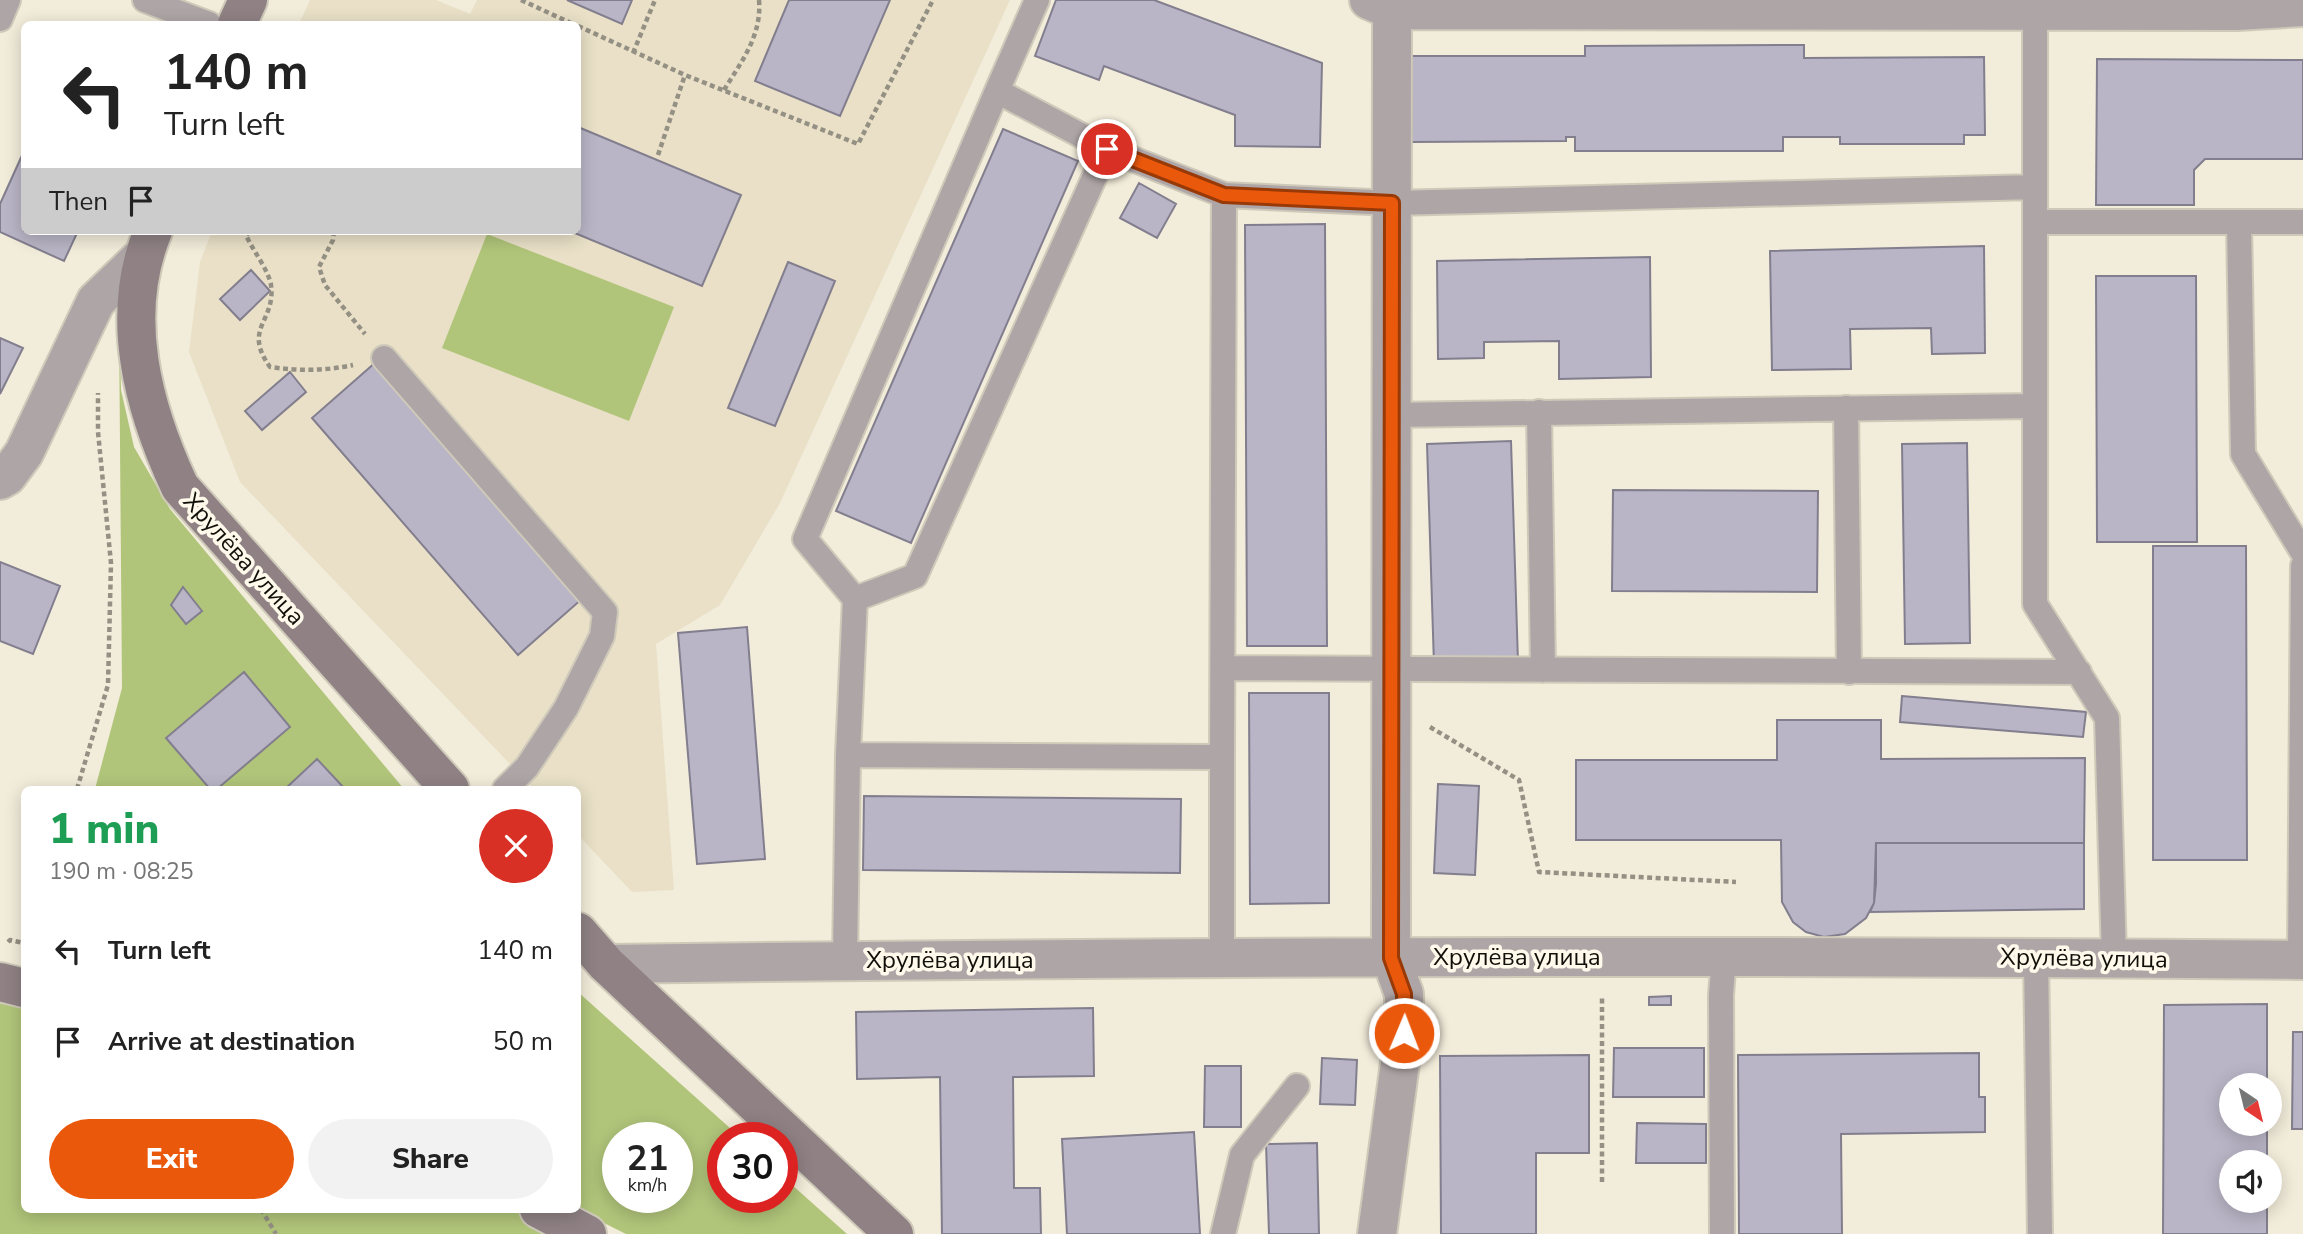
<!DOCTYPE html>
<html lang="en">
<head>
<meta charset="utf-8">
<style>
	:root { --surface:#fff; --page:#f2f2f2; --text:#222; --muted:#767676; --accent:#ea580c }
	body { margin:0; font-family:"Nunito Sans",sans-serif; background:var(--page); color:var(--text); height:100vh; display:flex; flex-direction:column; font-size:26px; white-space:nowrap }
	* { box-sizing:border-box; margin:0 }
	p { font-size:23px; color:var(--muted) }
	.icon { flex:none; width:38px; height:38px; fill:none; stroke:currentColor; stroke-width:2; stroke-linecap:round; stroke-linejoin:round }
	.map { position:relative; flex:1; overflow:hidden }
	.details { position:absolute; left:21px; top:786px; width:560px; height:427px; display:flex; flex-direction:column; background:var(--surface); border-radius:10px; box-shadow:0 4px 18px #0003 }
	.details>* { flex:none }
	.guide { position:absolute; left:21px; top:21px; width:560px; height:214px; border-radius:10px; box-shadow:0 4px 18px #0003; background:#fff; color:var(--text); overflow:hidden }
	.needle { width:46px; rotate:145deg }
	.buttons { position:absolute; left:2219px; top:1073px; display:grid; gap:14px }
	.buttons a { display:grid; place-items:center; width:63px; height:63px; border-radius:50%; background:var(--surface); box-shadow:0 4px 18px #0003; font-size:35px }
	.speed { position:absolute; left:602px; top:1122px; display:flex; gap:14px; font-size:35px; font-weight:700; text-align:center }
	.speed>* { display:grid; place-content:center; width:91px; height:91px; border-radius:50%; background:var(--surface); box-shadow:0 4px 18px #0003; line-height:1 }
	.speed small { font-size:18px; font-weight:400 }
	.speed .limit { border:10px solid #d22; background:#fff; color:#111 }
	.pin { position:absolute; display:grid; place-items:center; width:60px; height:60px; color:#fff; margin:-30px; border:4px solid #fff; border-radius:50%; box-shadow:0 2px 7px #0007 }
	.me { position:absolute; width:77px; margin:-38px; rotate:1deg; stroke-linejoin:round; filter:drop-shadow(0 0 5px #0008) }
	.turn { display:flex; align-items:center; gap:24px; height:147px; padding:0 28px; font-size:32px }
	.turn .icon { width:91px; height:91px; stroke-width:2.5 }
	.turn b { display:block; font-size:49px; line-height:60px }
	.then { display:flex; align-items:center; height:66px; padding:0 28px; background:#0003; gap:14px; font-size:26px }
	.round { display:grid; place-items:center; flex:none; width:74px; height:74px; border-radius:37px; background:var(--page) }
	.headline { display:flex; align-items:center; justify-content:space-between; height:119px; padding:0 28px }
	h1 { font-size:42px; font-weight:800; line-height:52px; color:#1e9e55 }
	.button { display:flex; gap:14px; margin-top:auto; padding:14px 28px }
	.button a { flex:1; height:80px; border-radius:42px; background:var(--accent); color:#fff; font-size:28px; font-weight:800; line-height:80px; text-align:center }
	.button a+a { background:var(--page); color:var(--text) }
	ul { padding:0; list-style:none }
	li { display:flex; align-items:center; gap:21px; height:91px; padding:0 28px }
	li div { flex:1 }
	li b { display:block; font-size:26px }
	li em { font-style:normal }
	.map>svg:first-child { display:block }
	.built { fill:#e9e0c7 }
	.green { fill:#b1c57a; fill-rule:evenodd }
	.building { fill:#b9b5c6; stroke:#827e8e; stroke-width:2 }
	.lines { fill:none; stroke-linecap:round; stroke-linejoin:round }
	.lane-casing { stroke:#cec9b9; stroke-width:28 }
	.street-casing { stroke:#cec9b9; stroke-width:42 }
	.secondary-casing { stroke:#cec9b9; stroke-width:42 }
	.path { stroke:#949083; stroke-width:4.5; stroke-dasharray:5 3.5; stroke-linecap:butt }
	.lane { stroke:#aea5a6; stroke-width:24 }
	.street { stroke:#aea5a6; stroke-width:38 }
	.secondary { stroke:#908284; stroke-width:38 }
	.route-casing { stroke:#983908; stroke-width:18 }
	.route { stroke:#ea580c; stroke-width:12 }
	.labels { text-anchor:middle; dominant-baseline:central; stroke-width:7; stroke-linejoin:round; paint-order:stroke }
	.street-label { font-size:24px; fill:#110f09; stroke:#fef9eb }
</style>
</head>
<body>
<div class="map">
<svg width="2303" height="1234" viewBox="0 0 2303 1234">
	<rect width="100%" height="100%" fill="#f2ecda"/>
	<path class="built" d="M310,0H436L470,14L477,0H1010L780,503L720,605L656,644L674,890L632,892L578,835V789H534L240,482L189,352L200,262L212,231H578V24H299Z"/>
	<path class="green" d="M487,234L674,307L629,421L442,348Z
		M119,321L121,390L134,447L170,509L404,789H95L122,688Z
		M0,985L24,990V1209H524L574,1234H0Z
		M578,992L740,1137L723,1138V1197H782V1176L847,1234H626L576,1209ZM618,1138H677V1197H618Z"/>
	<path class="building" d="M567,0H632L622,24Z
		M789,0H890L840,116L755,81Z
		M1056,0H1154L1322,63L1320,147L1235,146V115L1104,66L1099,80L1035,56Z
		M1804,45V58L1984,57L1985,135H1964V144H1840V137H1783V151H1575V137H1566V141L1412,142V56H1585V46Z
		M2097,59L2303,60V159H2205L2194,170V205H2096Z
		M578,127L741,195L702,286L570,231H578Z
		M1003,129L1078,161L911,543L836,511Z
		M24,151V231H78L64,261L0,232V204Z
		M1139,183L1176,204L1157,238L1120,218Z
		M1325,224L1327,646H1247L1245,225Z
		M1984,246L1985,353L1932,354L1931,328L1850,329L1851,369L1772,370L1770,251Z
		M1650,257L1651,377L1559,379V341L1484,342V358L1438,359L1437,261Z
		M788,262L835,281L775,426L728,408Z
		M251,270L270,291L240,320L220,299Z
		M2096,276H2196L2197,542H2097Z
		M0,338L23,348L0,394Z
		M376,362L583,598L518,655L312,418Z
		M290,372L306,392L262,430L245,411Z
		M1511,441L1518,662L1434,665L1427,444Z
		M1967,443L1970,643L1905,644L1902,444Z
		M1613,490L1818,491L1817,592L1612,591Z
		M2153,546H2246L2247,860H2153Z
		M0,562L60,586L33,654L0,641Z
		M183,587L202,611L186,624L171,605Z
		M747,627L765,859L697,864L678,633Z
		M244,672L290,727L217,789H210L166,738Z
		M1249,693H1329V903L1250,904Z
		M1902,696L2086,712L2083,737L1900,722Z
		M1777,720H1881V759L2085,758L2084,843H1876L1874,903L1866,918L1845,934L1824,937L1806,932L1793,922L1782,902L1781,840H1576V760H1777Z
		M317,759L345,789H285Z
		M1438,784L1479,786L1475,875L1434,873Z
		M864,796L1181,799L1180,873L863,870Z
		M1876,843H2084V909L1870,912L1874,903L1876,884Z
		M1671,996V1005H1649V997Z
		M2267,1004V1085H2231V1124H2267V1162H2231V1200H2267V1234H2163L2164,1005Z
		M1093,1008L1094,1076L1013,1077L1014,1188H1040L1041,1234H942L940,1077L857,1079L856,1012Z
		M2293,1032H2303V1129H2292Z
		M1614,1048H1704V1097H1613Z
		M1979,1053V1097H1985V1132L1841,1134L1842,1234H1739L1738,1055Z
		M1589,1055V1153H1536V1234H1441L1440,1056Z
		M1322,1058L1357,1060L1355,1105L1320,1104Z
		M1205,1066H1241V1127H1204Z
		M1637,1123L1706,1124V1163H1636Z
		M1194,1132L1200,1234H1067L1062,1139Z
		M1317,1143L1319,1234H1269L1266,1144Z"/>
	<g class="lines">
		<g class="lane-casing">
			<path id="lane" d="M145,0L209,24
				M2035,11V604L2107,718L2114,958
				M0,19L8,0
				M997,91L1037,0
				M1107,149L1224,195L1222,757
				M1224,195L1392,203L2035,187
				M2036,222H2303
				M2239,222L2243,454L2303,553
				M384,358L605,612L602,636L566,708L527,767L505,789
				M1846,408L1849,672
				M1539,412L1543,670
				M1391,415L2035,406
				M1224,668L2079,672
				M848,755L1222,757V959
				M2036,957L2040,1234
				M2300,960L2303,566
				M845,961L848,755L855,599L915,576L1107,149L997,91L805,539L855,599
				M1223,1234L1242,1155L1297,1086
				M1722,1234L1721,995L1724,957"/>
		</g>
		<g class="street-casing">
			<path id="street" d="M1369,0L1392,10L2237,11L2303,7
				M0,480L7,476L24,453L96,301L143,256
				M606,964C1172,956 1738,955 2303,960
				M1377,1234L1404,1033V994L1391,958V921L1392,10"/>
		</g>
		<g class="secondary-casing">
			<path id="secondary" d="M237,24L248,0
				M153,231C118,316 143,408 180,487L450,789
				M578,932L606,964L894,1234
				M0,982L24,988
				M539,1209L587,1234"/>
		</g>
		<path class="path" d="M521,0L573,24
			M578,26L685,75L858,144L933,0
			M633,53L655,0
			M724,90C742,61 762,35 759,0
			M658,155L685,75
			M250,231L246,235C252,249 269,271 271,285C276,322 242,328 270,367C299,371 325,371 353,365
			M334,231L333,240L319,267L325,285L365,334
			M1430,727L1519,780L1539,872L1736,882
			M77,789L108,685L111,563L98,432V393
			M8,942L10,940L24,943
			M1602,1182V995
			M261,1209L276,1234"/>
		<use href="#lane" class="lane"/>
		<use href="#street" class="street"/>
		<use href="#secondary" class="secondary"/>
	</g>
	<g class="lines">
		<g class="route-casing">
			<path id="route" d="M1107,149L1224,195L1392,203L1391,958L1404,994V1033"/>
		</g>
		<use href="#route" class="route"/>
	</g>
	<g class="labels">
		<g class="street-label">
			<text transform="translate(244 559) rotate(48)">Хрулёва улица</text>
			<text x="1517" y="957">Хрулёва улица</text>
			<text transform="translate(2084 958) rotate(1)">Хрулёва улица</text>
			<text x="950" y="960">Хрулёва улица</text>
		</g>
	</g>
</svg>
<div class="buttons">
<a><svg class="needle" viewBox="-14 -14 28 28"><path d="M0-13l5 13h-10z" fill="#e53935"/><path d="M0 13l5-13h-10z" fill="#767676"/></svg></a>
<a><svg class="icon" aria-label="sound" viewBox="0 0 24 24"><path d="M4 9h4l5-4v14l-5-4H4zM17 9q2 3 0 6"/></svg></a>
</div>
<div class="speed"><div>21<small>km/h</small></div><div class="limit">30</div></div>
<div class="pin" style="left:1107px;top:149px;background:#d93025"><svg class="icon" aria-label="arrive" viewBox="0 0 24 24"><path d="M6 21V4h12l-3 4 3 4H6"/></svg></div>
<svg class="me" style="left:1404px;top:1033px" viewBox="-20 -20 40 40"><circle r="17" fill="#ea580c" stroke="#fff" stroke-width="3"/><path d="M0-11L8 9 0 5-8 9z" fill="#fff"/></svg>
<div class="guide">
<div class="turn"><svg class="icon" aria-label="left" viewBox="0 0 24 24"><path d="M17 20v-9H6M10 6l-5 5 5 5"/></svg><div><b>140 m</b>Turn left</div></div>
<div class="then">Then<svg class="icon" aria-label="arrive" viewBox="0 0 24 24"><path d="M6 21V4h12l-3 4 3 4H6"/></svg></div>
</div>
<section class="details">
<div class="headline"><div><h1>1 min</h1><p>190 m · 08:25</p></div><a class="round" style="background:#d93025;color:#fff"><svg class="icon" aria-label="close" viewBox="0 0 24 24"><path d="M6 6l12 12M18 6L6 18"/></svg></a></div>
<ul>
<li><svg class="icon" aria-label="left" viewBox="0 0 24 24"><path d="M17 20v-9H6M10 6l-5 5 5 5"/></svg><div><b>Turn left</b></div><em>140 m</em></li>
<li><svg class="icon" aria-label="arrive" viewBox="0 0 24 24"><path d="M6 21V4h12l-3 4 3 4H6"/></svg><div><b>Arrive at destination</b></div><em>50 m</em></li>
</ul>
<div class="button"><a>Exit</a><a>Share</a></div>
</section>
</div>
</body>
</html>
